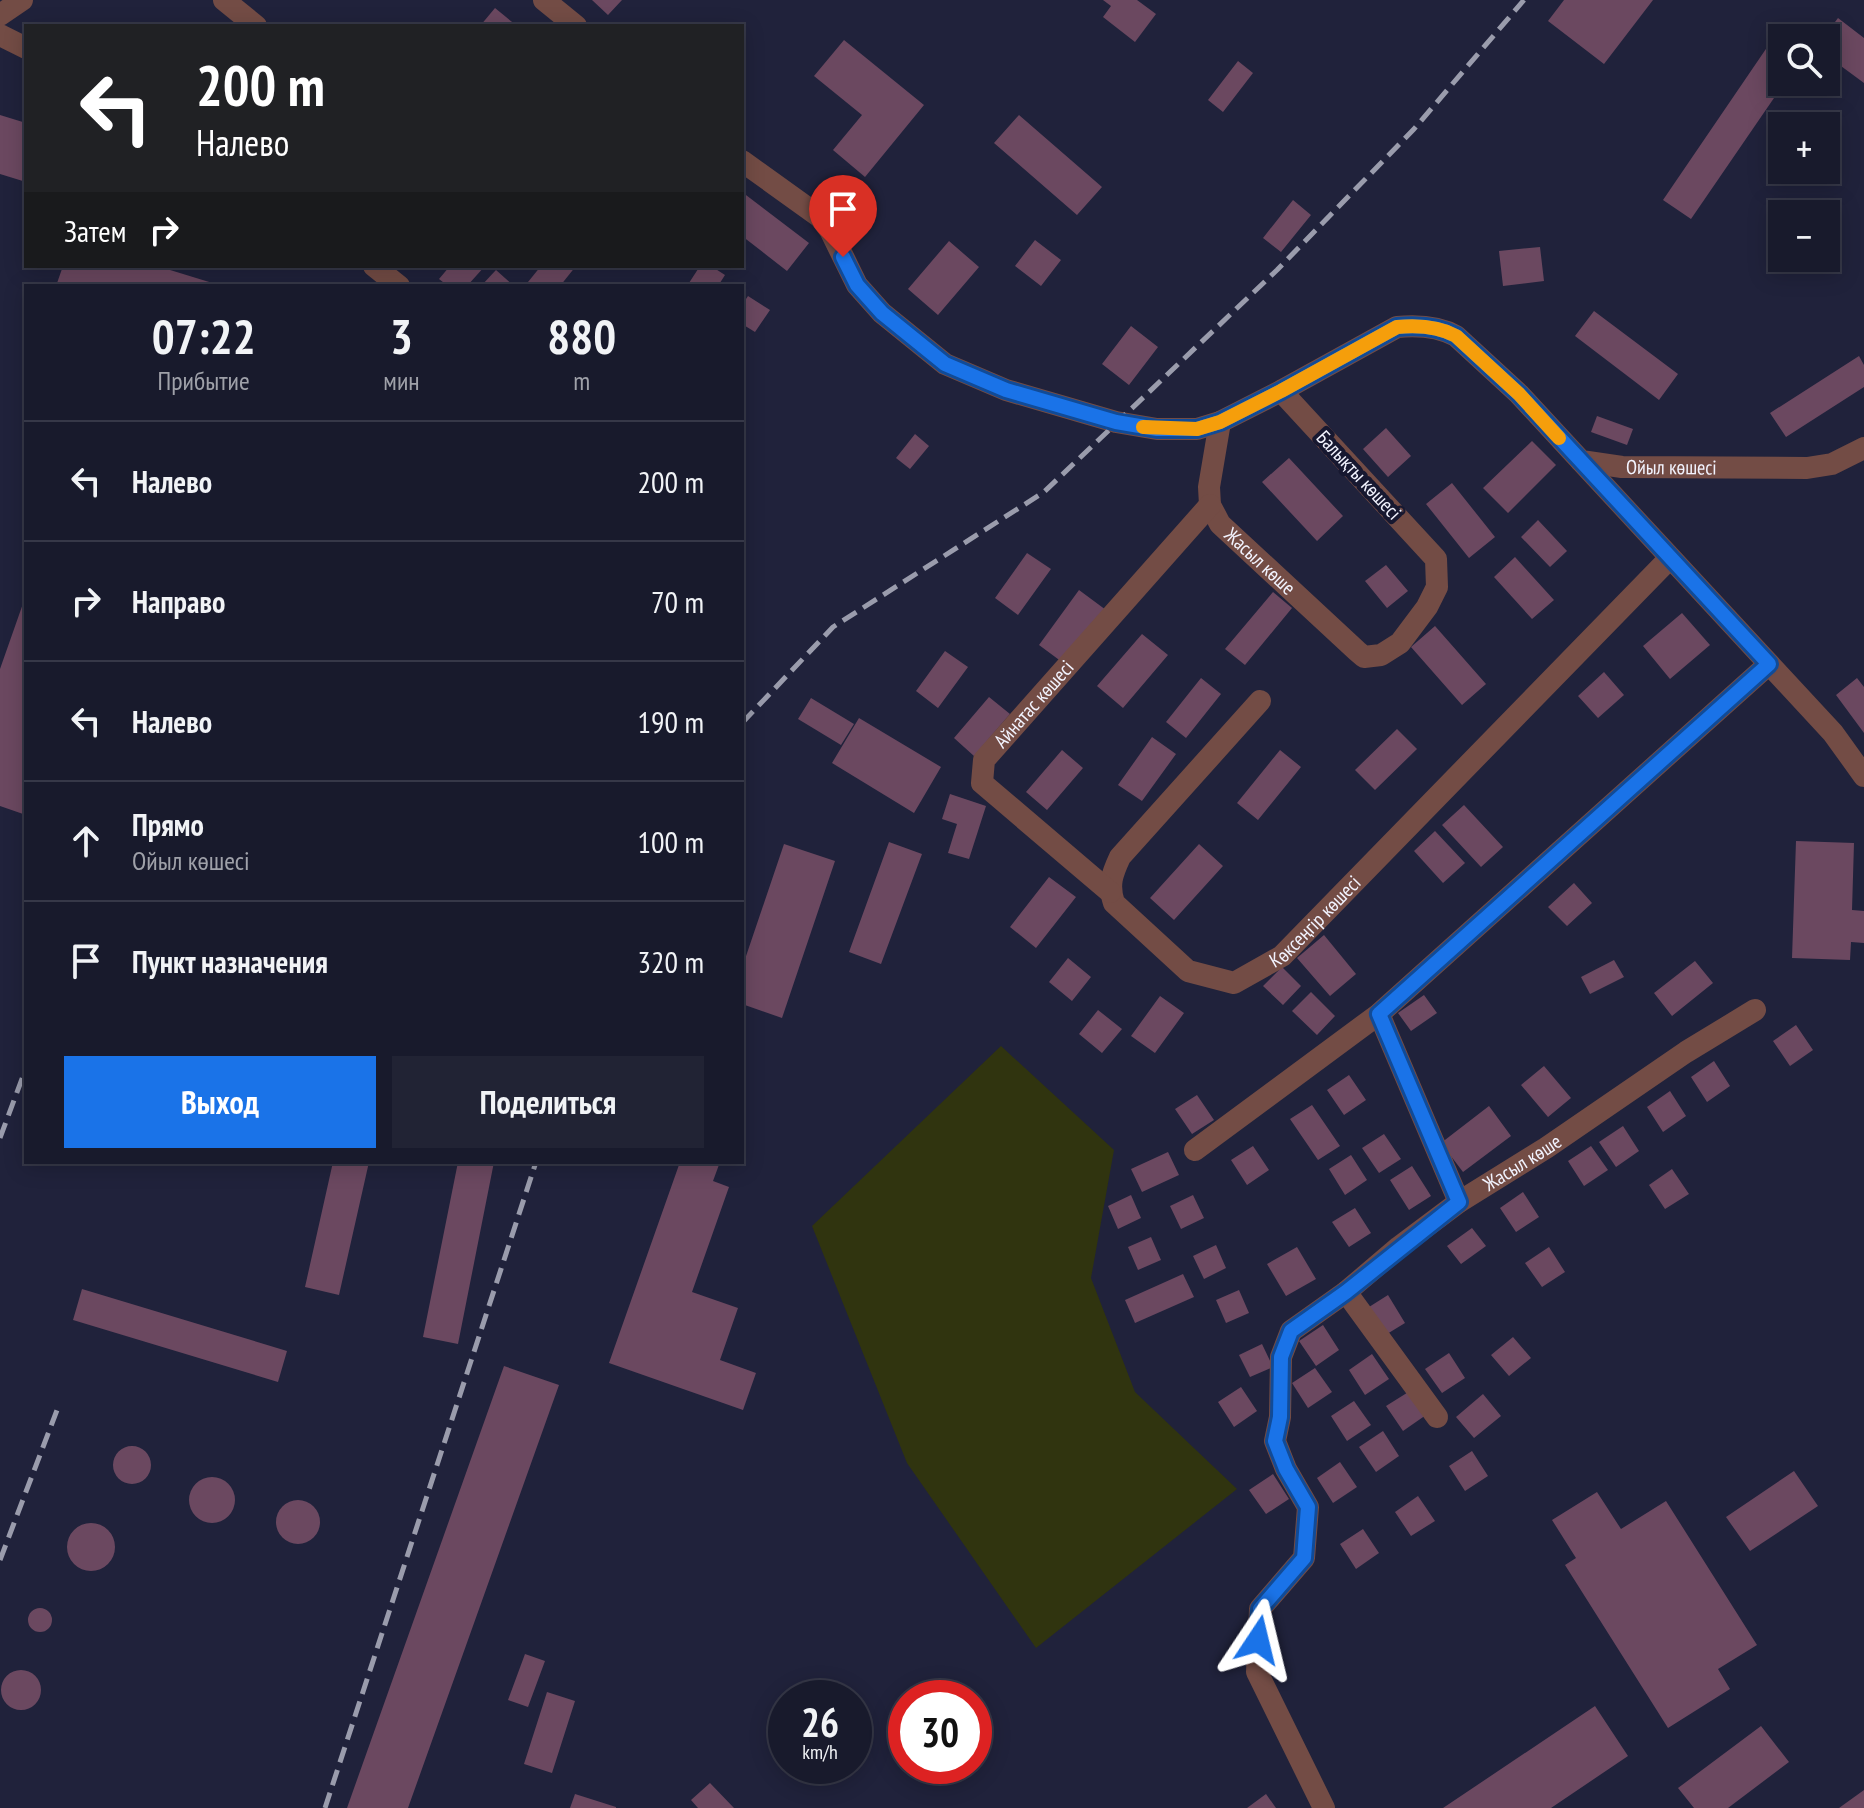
<!DOCTYPE html>
<html lang="ru">
<head>
<meta charset="utf-8">
<style>
	:root { --surface:#181a2c; --page:#212334; --text:#f1f3f6; --muted:#9fa1a9; --line:#363848; --accent:#1a73e8 }
	body { margin:0; font-family:"PT Sans Narrow",sans-serif; background:var(--page); color:var(--text); height:100vh; display:flex; flex-direction:column; font-size:30px; white-space:nowrap }
	* { box-sizing:border-box; margin:0 }
	p { font-size:26px; color:var(--muted) }
	.icon { flex:none; width:44px; height:44px; fill:none; stroke:currentColor; stroke-width:2; stroke-linecap:round; stroke-linejoin:round }
	.map { position:relative; flex:1; overflow:hidden }
	.sheet { position:absolute; left:24px; top:284px; width:720px; height:880px; display:flex; flex-direction:column; background:var(--surface); border-radius:0px; box-shadow:0 4px 20px #0003,0 0 0 2px var(--line) }
	.sheet>* { flex:none }
	.guide { position:absolute; left:24px; top:24px; width:720px; height:244px; border-radius:0px; box-shadow:0 4px 20px #0003,0 0 0 2px var(--line); background:#202124; color:#fff; overflow:hidden }
	.controls { position:absolute; left:1768px; top:24px; display:grid; gap:16px }
	.controls a { display:grid; place-items:center; width:72px; height:72px; border-radius:0px; background:var(--surface); box-shadow:0 4px 20px #0003,0 0 0 2px var(--line); font-size:40px }
	.speed { position:absolute; left:768px; top:1680px; display:flex; gap:16px; font-size:40px; font-weight:700; text-align:center }
	.speed>* { display:grid; place-content:center; width:104px; height:104px; border-radius:50%; background:var(--surface); box-shadow:0 4px 20px #0003,0 0 0 2px var(--line); line-height:1 }
	.speed small { font-size:20px; font-weight:400 }
	.speed .limit { border:12px solid #d22; background:#fff; color:#111 }
	.pin { position:absolute; display:grid; place-items:center; width:68px; height:68px; color:#fff; margin:-82px -34px; border-radius:50% 50% 50% 0; rotate:-45deg; box-shadow:0 0 8px #0007 }
	.pin .icon { rotate:45deg }
	.me { position:absolute; width:88px; margin:-44px; rotate:10deg; stroke-linejoin:round; filter:drop-shadow(0 0 6px #0008) }
	.turn { display:flex; align-items:center; gap:28px; height:168px; padding:0 40px; font-size:36px }
	.turn .icon { width:104px; height:104px; stroke-width:2.5 }
	.turn b { display:block; font-size:56px; line-height:68px }
	.then { display:flex; align-items:center; height:76px; padding:0 40px; background:#0003; gap:16px; font-size:30px }
	.eta { display:flex; justify-content:space-evenly; align-items:center; height:136px; text-align:center }
	.eta b { font-size:48px; font-weight:700; line-height:56px }
	.cta { display:flex; gap:16px; margin-top:auto; padding:16px 40px }
	.cta a { flex:1; height:92px; border-radius:0px; background:var(--accent); color:#fff; font-size:32px; font-weight:700; line-height:92px; text-align:center }
	.cta a+a { background:var(--page); color:var(--text) }
	ul { padding:0; list-style:none }
	li { display:flex; align-items:center; gap:24px; height:120px; padding:0 40px; border-top:2px solid var(--line) }
	li div { flex:1 }
	li b { display:block; font-size:30px }
	li em { font-style:normal }
	.map>svg:first-child { display:block }
	.green { fill:#30340f }
	.building { fill:#6b4860 }
	.lines { fill:none; stroke-linecap:round; stroke-linejoin:round }
	.street { stroke:#734c45; stroke-width:22 }
	.rail { stroke:#9a9cac; stroke-width:5; stroke-dasharray:16 8; stroke-linecap:butt }
	.route-casing { stroke:#114b97; stroke-width:20 }
	.route { stroke:#1a73e8; stroke-width:14 }
	.slow { stroke:#f59e0b; stroke-width:14 }
	.labels { text-anchor:middle; dominant-baseline:central; stroke-width:8; stroke-linejoin:round; paint-order:stroke }
	.street-label { font-size:20px; fill:#f2f3fe; stroke:#171830 }
</style>
</head>
<body>
<div class="map">
<svg width="1864" height="1808" viewBox="0 0 1864 1808">
	<rect width="100%" height="100%" fill="#20223b"/>
	<path class="green" d="M1001,1046L1114,1150L1091,1278L1135,1392L1237,1489L1036,1648L907,1463L812,1226Z"/>
	<path class="building" d="M592,0H622L608,15Z
		M1103,0H1137L1156,14L1135,42L1103,17L1111,6Z
		M1564,0H1653L1604,64L1548,21Z
		M495,8L517,26H480Z
		M1838,18L1864,38V83L1826,55V38H1823Z
		M844,40L924,105L865,177L833,150L862,115L814,76Z
		M1770,43L1782,51V82H1785L1691,219L1663,200Z
		M1238,61L1253,73L1223,112L1208,100Z
		M0,115L26,123V182L0,174Z
		M1019,115L1102,187L1077,215L994,143Z
		M742,192L809,243L787,271L742,236Z
		M1293,200L1311,215L1281,252L1263,238Z
		M1035,240L1061,260L1041,286L1015,266Z
		M949,241L979,267L938,315L908,289Z
		M1540,247L1544,281L1503,286L1499,251Z
		M63,266H157L219,285L56,286Z
		M450,266H485L467,286H448L439,279Z
		M541,266H576L560,286H534L528,282Z
		M700,266H711L725,275L718,286H693L689,283Z
		M496,270L514,286H481Z
		M748,296L770,310L755,332L742,324V305Z
		M1594,311L1678,374L1659,400L1575,336Z
		M1131,326L1158,347L1129,385L1102,364Z
		M1859,356L1864,365V387L1786,437L1770,413Z
		M1597,416L1633,429L1627,445L1591,432Z
		M1386,428L1411,456L1388,477L1363,449Z
		M915,434L929,446L910,469L896,458Z
		M1532,441L1556,465L1508,513L1483,488Z
		M1289,458L1343,516L1317,541L1262,482Z
		M1452,483L1495,537L1469,558L1426,504Z
		M1538,520L1567,551L1550,567L1521,537Z
		M1027,553L1051,569L1018,615L995,598Z
		M1515,557L1554,600L1532,619L1494,577Z
		M1386,565L1408,591L1387,608L1365,581Z
		M1079,590L1106,610L1066,665L1039,645Z
		M1273,592L1292,608L1245,665L1225,649Z
		M26,595V815L0,806V669Z
		M1682,613L1710,645L1670,679L1643,646Z
		M1435,626L1486,684L1462,705L1411,647Z
		M1142,634L1168,655L1123,708L1097,686Z
		M945,651L968,667L938,708L916,691Z
		M1604,672L1624,695L1598,718L1578,696Z
		M1201,678L1221,694L1186,738L1166,722Z
		M1857,678L1864,687V733L1836,695Z
		M989,697L1010,714L974,756L954,738Z
		M811,698L854,724L841,745L798,719Z
		M859,718L941,767L914,813L832,763Z
		M1397,729L1417,749L1375,790L1355,770Z
		M1152,737L1176,754L1142,801L1118,785Z
		M1062,750L1083,768L1047,810L1026,792Z
		M1280,750L1301,767L1258,820L1237,803Z
		M950,794L986,806L969,859L948,853L957,824L942,819Z
		M1464,805L1503,847L1481,867L1442,825Z
		M1435,831L1465,863L1443,883L1414,851Z
		M1796,841L1854,843L1852,910L1864,911V943L1851,942L1850,960L1792,958Z
		M889,842L922,854L881,964L849,952Z
		M784,844L835,861L782,1018L742,1004V968Z
		M1199,844L1223,866L1174,920L1150,898Z
		M1049,877L1076,897L1036,948L1010,927Z
		M1574,883L1592,903L1567,926L1548,907Z
		M1324,935L1356,974L1330,996L1297,958Z
		M1068,958L1091,977L1072,1001L1049,982Z
		M1614,960L1624,977L1590,994L1581,977Z
		M1695,961L1713,983L1672,1016L1654,993Z
		M1282,967L1301,986L1283,1005L1263,986Z
		M1311,992L1335,1016L1317,1035L1292,1011Z
		M1424,995L1437,1013L1411,1031L1398,1013Z
		M1160,996L1184,1013L1155,1053L1131,1036Z
		M1098,1010L1122,1029L1102,1053L1079,1034Z
		M1796,1025L1813,1050L1790,1066L1773,1041Z
		M1714,1061L1730,1086L1707,1102L1691,1077Z
		M1544,1066L1571,1098L1548,1117L1521,1085Z
		M1349,1075L1366,1100L1344,1115L1327,1090Z
		M1670,1091L1686,1116L1663,1132L1647,1107Z
		M1197,1095L1214,1120L1192,1134L1175,1109Z
		M1312,1105L1340,1146L1318,1160L1290,1119Z
		M1489,1106L1511,1136L1463,1172L1441,1143Z
		M1623,1126L1639,1151L1616,1167L1599,1142Z
		M1384,1134L1401,1159L1379,1173L1362,1148Z
		M1253,1146L1269,1170L1247,1185L1231,1160Z
		M1591,1146L1608,1170L1584,1186L1568,1161Z
		M1168,1152L1179,1175L1142,1192L1131,1169Z
		M1351,1155L1367,1180L1345,1195L1329,1169Z
		M333,1162H369L339,1295L305,1287Z
		M458,1162H494L458,1344L423,1337Z
		M680,1162H720L713,1181L729,1187L692,1292L738,1308L720,1360L756,1373L743,1410L609,1363Z
		M1412,1166L1431,1196L1409,1210L1390,1180Z
		M1672,1169L1689,1194L1665,1209L1649,1185Z
		M1523,1192L1539,1217L1516,1232L1500,1208Z
		M1131,1195L1141,1218L1118,1229L1108,1206Z
		M1193,1195L1204,1218L1181,1229L1170,1206Z
		M1355,1208L1371,1233L1349,1247L1332,1222Z
		M1472,1228L1486,1246L1461,1264L1447,1246Z
		M1151,1237L1161,1260L1138,1270L1128,1247Z
		M1216,1245L1226,1268L1204,1279L1193,1256Z
		M1297,1247L1316,1279L1286,1296L1267,1264Z
		M1549,1247L1565,1272L1542,1287L1525,1263Z
		M1183,1274L1194,1297L1135,1323L1125,1300Z
		M82,1289L287,1351L278,1382L73,1320Z
		M1239,1290L1249,1313L1226,1323L1216,1300Z
		M1388,1295L1405,1323L1387,1334L1369,1307Z
		M1323,1325L1339,1350L1316,1366L1299,1341Z
		M1513,1337L1531,1358L1509,1376L1491,1355Z
		M1262,1344L1273,1367L1250,1377L1239,1355Z
		M1449,1353L1465,1378L1442,1393L1425,1369Z
		M1372,1354L1389,1379L1365,1395L1349,1370Z
		M504,1366L559,1385L408,1808H347Z
		M1315,1368L1332,1392L1308,1408L1292,1383Z
		M1241,1387L1257,1411L1234,1427L1218,1402Z
		M1410,1391L1426,1415L1403,1431L1386,1406Z
		M1483,1394L1501,1416L1474,1438L1456,1417Z
		M1354,1401L1371,1425L1347,1441L1331,1416Z
		M1383,1431L1399,1456L1376,1472L1359,1447Z
		M113 1465a19 19 0 1 1 38 0a19 19 0 1 1-38 0Z
		M1472,1451L1488,1476L1465,1491L1449,1466Z
		M1340,1462L1357,1487L1333,1503L1317,1478Z
		M1794,1471L1818,1506L1750,1551L1726,1517Z
		M1273,1474L1289,1499L1266,1514L1249,1490Z
		M189 1500a23 23 0 1 1 46 0a23 23 0 1 1-46 0Z
		M1597,1492L1621,1529L1666,1501L1757,1645L1718,1669L1730,1689L1668,1728L1565,1565L1576,1558L1552,1520Z
		M1418,1496L1435,1521L1411,1536L1395,1512Z
		M276 1522a22 22 0 1 1 44 0a22 22 0 1 1-44 0Z
		M67 1547a24 24 0 1 1 48 0a24 24 0 1 1-48 0Z
		M1363,1529L1379,1553L1356,1569L1340,1544Z
		M28 1620a12 12 0 1 1 24 0a12 12 0 1 1-24 0Z
		M525,1654L545,1661L528,1707L508,1700Z
		M1 1690a20 20 0 1 1 40 0a20 20 0 1 1-40 0Z
		M547,1692L575,1701L552,1773L524,1764Z
		M1595,1706L1628,1756L1551,1808H1443Z
		M1761,1726L1789,1762L1728,1808H1694L1678,1788Z
		M710,1783L734,1808H698L691,1800Z
		M1864,1790V1808H1839Z
		M575,1794L616,1807V1808H570Z
		M1266,1794L1276,1808H1247Z"/>
	<g class="lines">
		<g class="street">
			<path d="M224,0L256,26"/>
			<path d="M544,0L576,26"/>
			<path d="M0,15L22,0"/>
			<path d="M0,35L26,48"/>
			<path id="s1" d="M742,161L820,217L830,230L857,285L882,313L945,364L1006,390L1116,422L1157,429H1197L1220,422L1281,391L1397,327C1418,325 1438,326 1456,336L1519,394L1581,461L1622,467L1807,468L1832,464L1864,448"/>
			<path d="M374,266L399,286"/>
			<path id="s2" d="M1220,422L1209,487L1210,505L1220,524L1357,651L1364,657L1381,655L1400,643L1427,607L1437,587L1436,559L1281,391"/>
			<path d="M1581,461L1833,733L1864,776"/>
			<path id="s3" d="M1260,701L1120,857C1112,874 1108,885 1114,903L1188,971L1234,983L1282,956L1670,558"/>
			<path id="s4" d="M1110,892L982,783L984,760L1210,505"/>
			<path d="M1379,1014L1459,1202"/>
			<path d="M1195,1150L1379,1014L1769,664"/>
			<path d="M1346,1292L1437,1417"/>
			<path id="s5" d="M1324,1808L1257,1672L1260,1609L1304,1558L1308,1507L1286,1469L1275,1441L1280,1417L1281,1357L1291,1331L1346,1292L1399,1247L1459,1202L1546,1148L1686,1052L1755,1010"/>
		</g>
		<path class="rail" d="M742,723L833,627L1044,492L1277,270L1414,129L1524,0
			M0,1138L26,1068
			M0,1560L59,1405
			M325,1808L536,1162"/>
	</g>
	<g class="lines">
		<g class="route-casing">
			<path id="route" d="M843,257L857,285L882,313L945,364L1006,390L1116,422L1157,429H1197L1220,422L1281,391L1397,327C1418,325 1438,326 1456,336L1519,394L1769,664L1379,1014L1459,1202L1346,1292L1291,1331L1281,1357L1280,1417L1275,1441L1286,1469L1308,1507L1304,1558L1260,1609L1258,1640"/>
		</g>
		<use href="#route" class="route"/>
		<path class="slow" d="M1143,427L1197,429L1220,422L1281,391L1397,327C1418,325 1438,326 1456,336L1519,394L1559,438"/>
	</g>
	<g class="labels">
		<g class="street-label">
			<text stroke="none"><textPath href="#s1" startOffset="1108">Ойыл көшесі</textPath></text>
			<text transform="translate(1359 475) rotate(47)">Балықты көшесі</text>
			<text stroke="none"><textPath href="#s2" startOffset="160">Жасыл көше</textPath></text>
			<text stroke="none"><textPath href="#s4" startOffset="266">Айнатас көшесі</textPath></text>
			<text stroke="none"><textPath href="#s3" startOffset="508">Көксеңгір көшесі</textPath></text>
			<text stroke="none"><textPath href="#s5" startOffset="806">Жасыл көше</textPath></text>
		</g>
	</g>
</svg>
<div class="controls">
<a><svg class="icon" aria-label="search" viewBox="0 0 24 24"><circle cx="10" cy="10" r="6"/><path d="M15 15l6 6"/></svg></a>
<a>+</a>
<a>−</a>
</div>
<div class="speed"><div>26<small>km/h</small></div><div class="limit">30</div></div>
<div class="pin" style="left:843px;top:257px;background:#d93025"><svg class="icon" aria-label="arrive" viewBox="0 0 24 24"><path d="M6 21V4h12l-3 4 3 4H6"/></svg></div>
<svg class="me" style="left:1258px;top:1640px" viewBox="-20 -20 40 40"><path d="M0-17L14 15 0 8-14 15z" fill="#1a73e8" stroke="#fff" stroke-width="4"/></svg>
<div class="guide">
<div class="turn"><svg class="icon" aria-label="left" viewBox="0 0 24 24"><path d="M17 20v-9H6M10 6l-5 5 5 5"/></svg><div><b>200 m</b>Налево</div></div>
<div class="then">Затем<svg class="icon" aria-label="right" viewBox="0 0 24 24"><path d="M7 20v-9h11M14 6l5 5-5 5"/></svg></div>
</div>
<section class="sheet">
<div class="eta">
<div><b>07:22</b><p>Прибытие</p></div>
<div><b>3</b><p>мин</p></div>
<div><b>880</b><p>m</p></div>
</div>
<ul>
<li><svg class="icon" aria-label="left" viewBox="0 0 24 24"><path d="M17 20v-9H6M10 6l-5 5 5 5"/></svg><div><b>Налево</b></div><em>200 m</em></li>
<li><svg class="icon" aria-label="right" viewBox="0 0 24 24"><path d="M7 20v-9h11M14 6l5 5-5 5"/></svg><div><b>Направо</b></div><em>70 m</em></li>
<li><svg class="icon" aria-label="left" viewBox="0 0 24 24"><path d="M17 20v-9H6M10 6l-5 5 5 5"/></svg><div><b>Налево</b></div><em>190 m</em></li>
<li><svg class="icon" aria-label="ahead" viewBox="0 0 24 24"><path d="M12 20V5M6 11l6-6 6 6"/></svg><div><b>Прямо</b><p>Ойыл көшесі</p></div><em>100 m</em></li>
<li><svg class="icon" aria-label="arrive" viewBox="0 0 24 24"><path d="M6 21V4h12l-3 4 3 4H6"/></svg><div><b>Пункт назначения</b></div><em>320 m</em></li>
</ul>
<div class="cta"><a>Выход</a><a>Поделиться</a></div>
</section>
</div>
</body>
</html>
